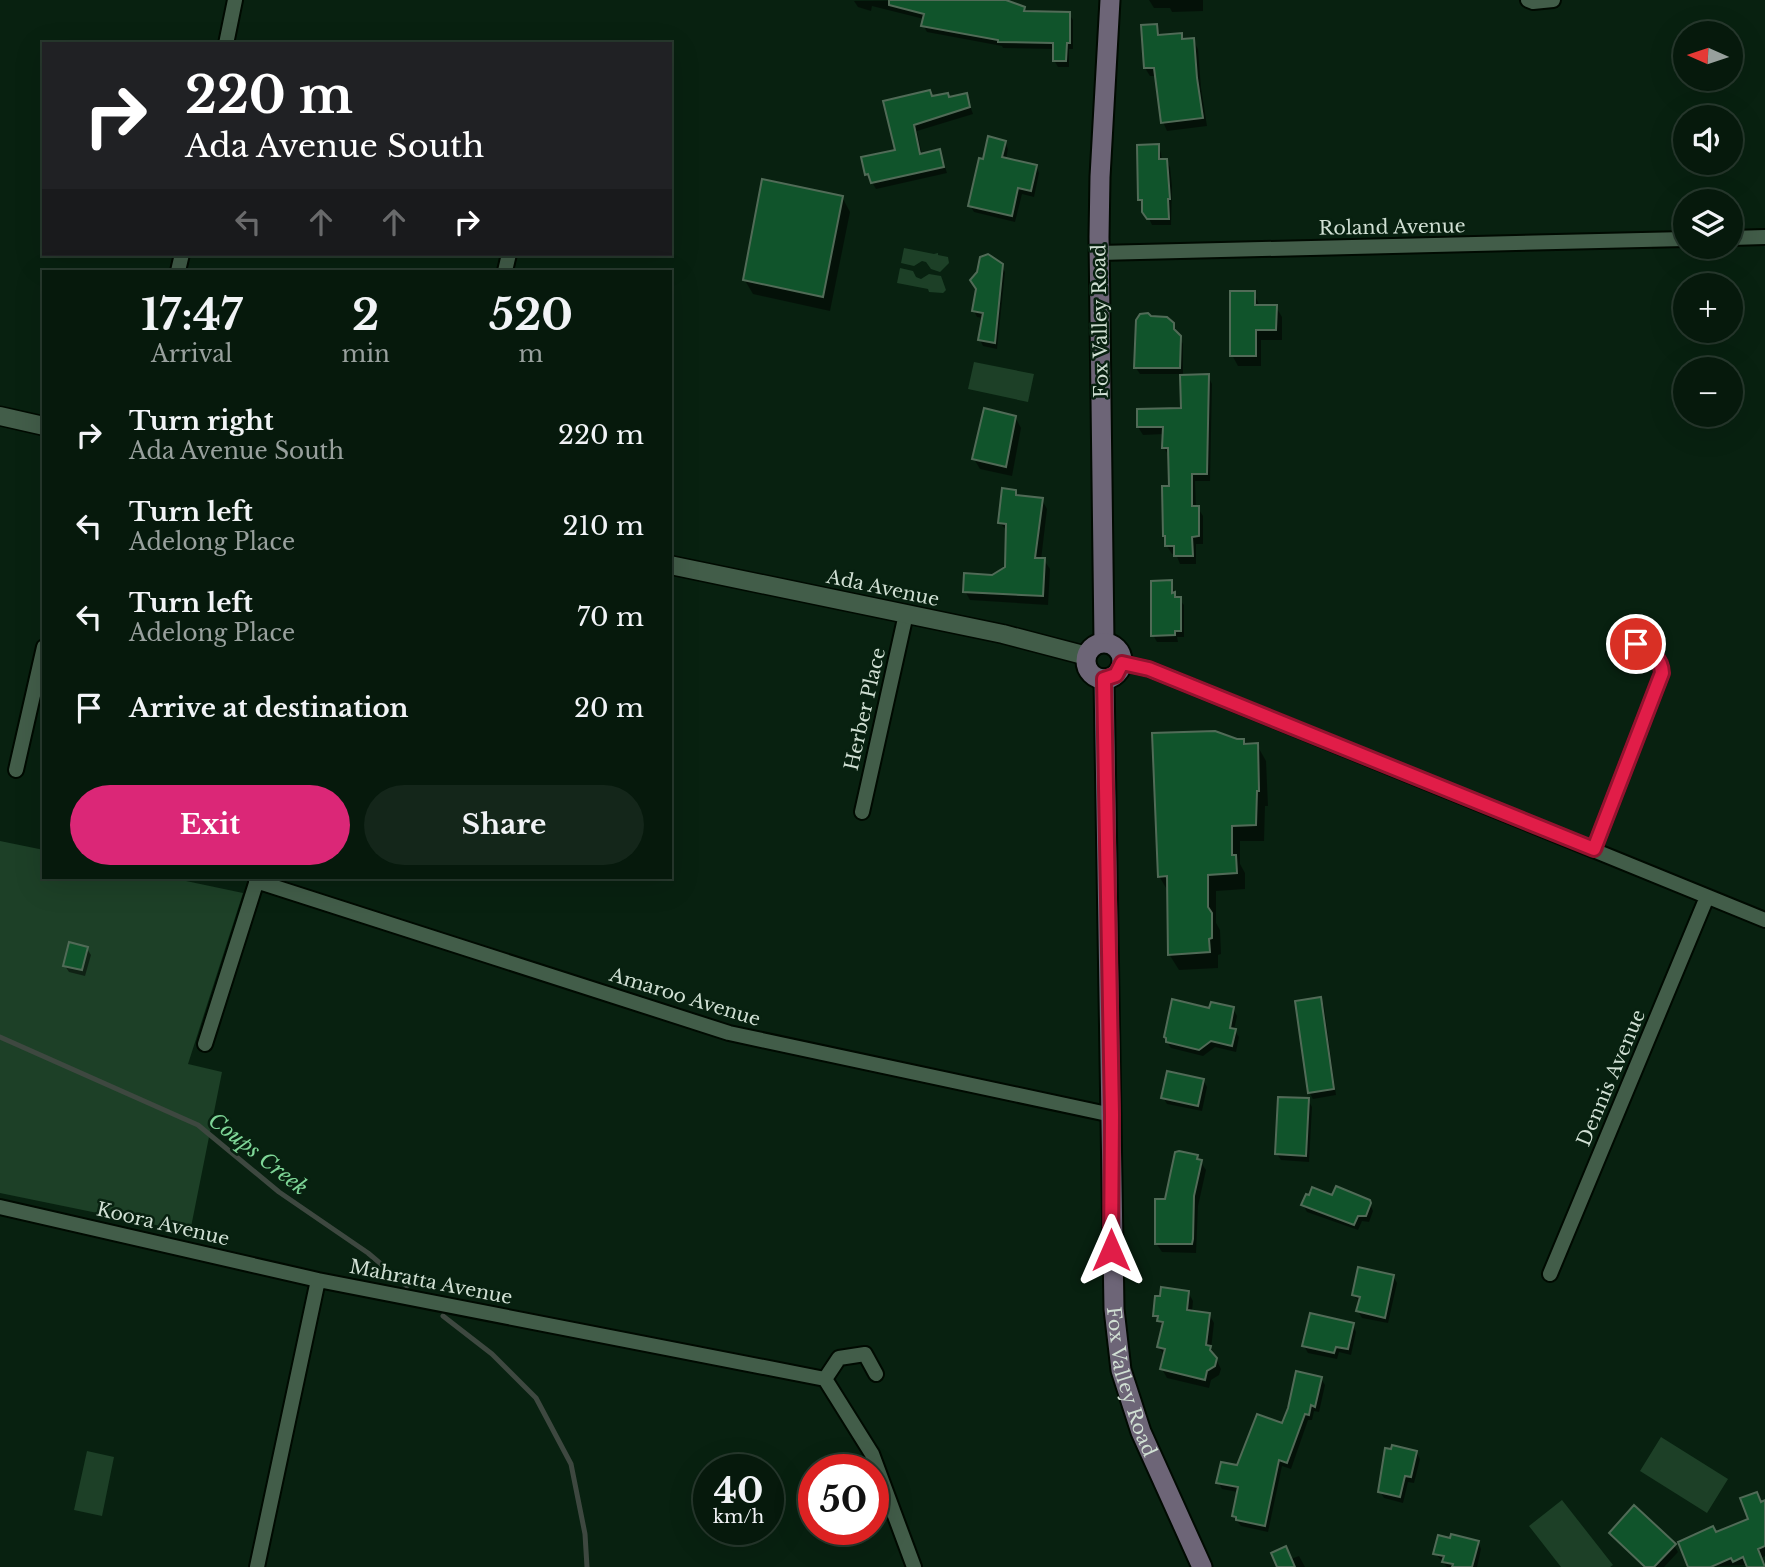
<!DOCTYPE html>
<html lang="en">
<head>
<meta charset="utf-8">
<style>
	:root { --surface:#06190c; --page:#14261a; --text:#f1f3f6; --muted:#98a09d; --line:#27382d; --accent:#db2777 }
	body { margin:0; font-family:"Libre Baskerville",serif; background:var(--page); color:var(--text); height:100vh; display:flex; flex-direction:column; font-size:26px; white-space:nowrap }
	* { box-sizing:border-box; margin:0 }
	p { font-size:23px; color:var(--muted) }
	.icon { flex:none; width:38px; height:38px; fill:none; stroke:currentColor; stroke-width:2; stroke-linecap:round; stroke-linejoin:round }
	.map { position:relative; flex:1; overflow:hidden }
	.sheet { position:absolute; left:42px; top:270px; width:630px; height:609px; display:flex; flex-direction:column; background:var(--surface); border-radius:0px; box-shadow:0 7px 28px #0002,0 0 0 2px var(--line) }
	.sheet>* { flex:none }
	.top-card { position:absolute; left:42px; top:42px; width:630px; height:214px; border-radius:0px; box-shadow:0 7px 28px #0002,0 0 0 2px var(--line); background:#202124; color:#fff; overflow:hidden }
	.needle { width:46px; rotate:273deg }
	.buttons { position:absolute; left:1673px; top:21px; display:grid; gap:14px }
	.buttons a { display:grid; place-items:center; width:70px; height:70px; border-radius:50%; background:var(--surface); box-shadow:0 7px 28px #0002,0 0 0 2px var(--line); font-size:35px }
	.speed { position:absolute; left:693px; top:1454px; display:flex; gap:14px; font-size:35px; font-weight:700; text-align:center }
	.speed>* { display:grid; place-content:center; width:91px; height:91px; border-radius:50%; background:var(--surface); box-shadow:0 7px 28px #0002,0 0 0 2px var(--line); line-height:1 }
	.speed small { font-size:18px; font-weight:400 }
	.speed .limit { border:10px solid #d22; background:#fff; color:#111 }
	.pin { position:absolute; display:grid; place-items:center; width:60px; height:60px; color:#fff; margin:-30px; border:4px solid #fff; border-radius:50%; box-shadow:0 2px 7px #0007 }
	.me { position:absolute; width:77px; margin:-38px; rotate:0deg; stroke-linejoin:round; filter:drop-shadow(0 0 5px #0008) }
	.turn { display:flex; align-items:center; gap:24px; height:147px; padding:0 28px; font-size:32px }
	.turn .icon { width:91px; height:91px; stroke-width:2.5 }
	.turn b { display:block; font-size:49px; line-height:60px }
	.lanes { display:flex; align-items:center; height:66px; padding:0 28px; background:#0003; justify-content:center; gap:35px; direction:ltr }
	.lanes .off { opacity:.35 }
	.eta { display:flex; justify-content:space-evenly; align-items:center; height:119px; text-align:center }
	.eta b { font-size:42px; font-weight:700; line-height:49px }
	.action { display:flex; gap:14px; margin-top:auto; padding:14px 28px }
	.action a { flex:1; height:80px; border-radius:42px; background:var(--accent); color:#fff; font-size:28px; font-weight:700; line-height:80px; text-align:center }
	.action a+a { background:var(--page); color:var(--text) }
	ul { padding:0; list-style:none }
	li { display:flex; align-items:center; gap:21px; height:91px; padding:0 28px }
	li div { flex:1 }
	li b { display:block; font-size:26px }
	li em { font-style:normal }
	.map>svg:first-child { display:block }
	.green { fill:#1d4027 }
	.shadow { fill:#0007 }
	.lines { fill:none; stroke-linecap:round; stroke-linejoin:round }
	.stream { stroke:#3e4840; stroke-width:5 }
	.building { fill:#10542b; stroke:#516b57; stroke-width:2 }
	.minor-casing { stroke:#000a01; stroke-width:18 }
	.tertiary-casing { stroke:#000a01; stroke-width:21 }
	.secondary-casing { stroke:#000a01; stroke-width:23 }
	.minor { stroke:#425d49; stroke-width:14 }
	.tertiary { stroke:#425d49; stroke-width:18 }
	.secondary { stroke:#6d6577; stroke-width:19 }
	.route-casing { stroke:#92132f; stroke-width:18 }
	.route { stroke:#e11d48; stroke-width:12 }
	.labels { text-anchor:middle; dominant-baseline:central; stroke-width:5; stroke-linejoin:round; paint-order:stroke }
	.street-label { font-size:19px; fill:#d0dfd3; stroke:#082110 }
	.water-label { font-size:21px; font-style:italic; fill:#7ed697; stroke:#082110 }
</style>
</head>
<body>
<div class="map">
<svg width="1765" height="1567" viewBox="0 0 1765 1567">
	<rect width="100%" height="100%" fill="#082110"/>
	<path class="green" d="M904,248L934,254L938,253V255L948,257L949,263L940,272L931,269L926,262L922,261L914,266L901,263Z
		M900,268L913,271L916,277L921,279L929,274L941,276L946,290L943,293L929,292L928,289L897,283Z
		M974,362L1034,374L1028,402L968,389Z
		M0,841L44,850V877H167L243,893L188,1064L222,1072L190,1232L0,1193Z
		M1661,1437L1728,1479L1707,1513L1640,1471Z
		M87,1451L114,1457L102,1516L74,1510Z
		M1562,1500L1613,1565L1610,1567H1561L1529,1526Z"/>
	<path class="shadow" d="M998,0L1024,9L1026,13L1069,14L1073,20V49H1069V67H1058L1054,60V49L1003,48L1002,46L927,32L923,25L924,19L872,6L871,11L858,7L854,1Z
		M1149,0H1203V11L1172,12L1170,8H1154Z
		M1156,26L1161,36L1181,35L1184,41L1193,40L1198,49L1201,88L1207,126L1167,131L1163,122L1157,76H1150L1145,68Z
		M966,95L973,114L917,131L922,155L940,151L947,173L876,189L867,174L897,151L885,103L949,99Z
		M1005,142L1008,149L1006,159L1036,166L1039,173L1034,197L1022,194L1015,222L974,212L970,205L984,161Z
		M1158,146L1161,153L1162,161H1166L1170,167L1172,186L1171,225H1152L1140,199Z
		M842,197L850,212L830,311L753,294L744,279Z
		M1001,265L1005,272L997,349L983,346L980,340L984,318L977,317L974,311Z
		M1254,293L1260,307H1276L1282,317V340H1261V366H1238L1232,355Z
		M1173,325L1183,344V377L1208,376L1212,384L1210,481H1195L1196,508H1198L1203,516V544H1196V564H1180L1176,554H1172L1167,546L1164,536L1170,488L1169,456L1164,448V434L1143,435L1138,427L1183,410L1182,374H1140L1136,368Z
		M1015,417L1021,428L1012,476L980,469L974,459Z
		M1015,491L1018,497L1042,500L1047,509L1041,560H1044L1050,569L1048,605L970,600L965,591L1006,568L1008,532L1000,523Z
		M1171,582L1175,595L1184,605V637H1177L1178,642H1157L1153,635Z
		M1243,741L1246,745H1257L1266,761L1268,806H1265L1264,841H1240V864L1245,873V889L1216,891V923L1220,930L1221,954L1218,955V968L1179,970L1169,954V893L1159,876Z
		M87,949L91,955L85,976L69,972L65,966Z
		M1320,999L1324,1006L1336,1095L1313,1099L1309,1092Z
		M1233,1009L1237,1016L1234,1030L1239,1037L1236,1052L1215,1047L1203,1056L1171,1048L1167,1042L1165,1037L1211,1010Z
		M1203,1080L1207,1087L1202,1111L1167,1104L1163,1097Z
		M1308,1100L1312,1107L1309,1162L1281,1160L1277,1154Z
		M1197,1157L1206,1170L1198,1206L1196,1253L1162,1252L1156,1243L1166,1201Z
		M1333,1198L1369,1201L1373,1211L1369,1222L1362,1221L1358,1230L1307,1212L1303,1205Z
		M1393,1276L1397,1283L1388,1323L1362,1318L1358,1311L1360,1302L1353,1295Z
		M1188,1292L1193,1301L1192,1312L1209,1314L1214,1323L1211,1349L1221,1369L1219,1375L1211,1380L1209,1388L1167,1378L1162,1369L1164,1355L1159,1347L1163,1328L1155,1315Z
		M1353,1325L1356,1332L1351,1355L1339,1352L1337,1359L1308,1353L1304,1346Z
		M1321,1379L1325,1385L1319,1412L1314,1411L1312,1420H1308L1291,1469L1282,1466L1268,1532L1241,1526L1233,1516L1238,1492L1222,1489L1218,1482L1239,1467L1283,1426Z
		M1416,1452L1420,1459L1414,1483L1408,1482L1403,1503L1384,1498L1380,1491Z
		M1765,1502V1556L1761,1558L1765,1567L1748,1565L1690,1567L1716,1534L1751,1520L1761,1503Z
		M1611,1533L1674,1545L1678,1552L1664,1567H1644L1615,1539Z
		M1478,1542L1481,1549L1477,1567H1447L1435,1553Z
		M1299,1556L1305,1567H1279L1291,1559Z"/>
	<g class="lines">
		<path class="stream" d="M0,1037L198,1125L279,1192L368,1253L407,1286
			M443,1316L492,1354L536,1398L571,1464L585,1534L587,1567"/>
	</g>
	<path class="building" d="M889,0H1006L1025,7L1024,11L1070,12V43H1067L1066,61H1053V43L998,42V40L921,26L924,14L889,5Z
		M1157,24L1158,35L1182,33V39L1194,38L1197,78L1203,118L1161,123L1154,68H1144L1141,25Z
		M930,90L932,96L948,93L949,97L967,93L970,107L914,125L920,154L940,149L944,167L871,183L868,174L865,175L861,157L895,150L883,101Z
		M988,136L1006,141L1002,157L1037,165L1031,191L1018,188L1012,216L968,206L979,158L983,159Z
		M1159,144V159H1167L1170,199H1168L1169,219H1147L1142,212V200H1138L1137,145Z
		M762,179L843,196L823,297L743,280Z
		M988,254L1003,264L995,343L978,340L983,313L972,311L976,289L970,280L977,272L980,257Z
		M1230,291H1255V305H1277L1276,330H1256V356H1230Z
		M1148,313L1151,316L1167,317L1174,323V329L1181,336L1180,368H1134L1136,320L1140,314Z
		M1209,374L1207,474H1192V506H1199V536L1192,537L1193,556H1174V546H1165V536H1163L1162,486H1169L1168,448H1162L1163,427H1137V409L1181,408L1180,375Z
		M984,408L1016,416L1006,467L972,459Z
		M1002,488L1016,490V495L1043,498L1035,558H1045L1043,596L963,592L964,573L992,575L1005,567L1006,524L998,523Z
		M1172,580V593L1175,592V597H1181V631H1175V635L1151,636V581Z
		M1215,731L1237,739H1244V744L1258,743L1259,791H1257L1256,825L1232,826V855H1236L1237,873L1208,875V907L1212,913V938L1209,939L1210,952L1168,955L1167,876L1158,877L1152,733Z
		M69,942L88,947L82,970L63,966Z
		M1321,997L1334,1089L1308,1093L1295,1001Z
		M1172,999L1209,1008L1211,1002L1234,1007L1230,1028L1236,1029L1232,1046L1211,1041L1199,1050L1166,1042V1038L1164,1037Z
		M1167,1071L1204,1079L1198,1106L1161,1098Z
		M1278,1097L1309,1098L1306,1156L1275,1154Z
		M1179,1151L1198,1155L1197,1159L1202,1160L1194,1196L1193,1239L1192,1244H1155V1199H1165L1175,1152Z
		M1336,1186L1370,1200L1371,1203L1366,1216H1358L1354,1225L1301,1205L1306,1194L1309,1195L1312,1187L1332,1195Z
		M1358,1267L1394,1275L1385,1318L1356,1311L1360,1297L1352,1295Z
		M1161,1287L1189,1291L1187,1310L1210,1313L1206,1345L1211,1346L1210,1350L1217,1358L1215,1366L1207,1371L1205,1380L1160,1369L1165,1349L1157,1347L1163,1322L1157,1321L1158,1316H1153L1155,1296H1160Z
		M1310,1313L1354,1323L1348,1349L1336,1347L1334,1353L1302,1346Z
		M1296,1371L1322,1377L1315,1407L1311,1405L1309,1415L1305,1414L1287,1463L1279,1460L1265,1526L1236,1520V1517L1232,1516L1238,1487L1216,1483L1221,1462L1237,1465L1257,1414L1282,1423L1288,1408Z
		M1392,1445L1417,1451L1411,1477L1405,1476L1400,1497L1378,1492L1385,1448L1391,1449Z
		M1757,1492L1761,1502L1765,1500V1546L1758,1549L1765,1567H1747L1743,1557L1733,1562L1731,1558L1711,1567H1688L1678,1542L1713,1526L1716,1532L1748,1519L1740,1498Z
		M1634,1505L1676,1544L1654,1567H1645L1609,1533Z
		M1451,1534L1479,1541L1472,1567H1452L1453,1564L1442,1562L1444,1556L1433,1554L1438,1535L1450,1538Z
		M1286,1546L1295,1567H1277L1271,1553Z"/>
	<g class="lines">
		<g class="minor-casing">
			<path id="minor" d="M1528,0L1533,2L1553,0
				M226,44L235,0
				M1731,238L1765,237
				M1099,253L1685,239
				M178,271L182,254
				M505,271L509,254
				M1122,663L1149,669L1765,920
				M16,770L44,647
				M862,812L906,614
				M1594,849L1662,673C1661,656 1649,651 1635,644
				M256,881L729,1033L1112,1115
				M205,1044L258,877
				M0,1207L318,1280
				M1550,1274L1707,897
				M825,1379L839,1358L865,1354L876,1374
				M257,1567L318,1280L825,1379L872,1454L914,1567"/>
		</g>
		<g class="tertiary-casing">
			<path id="tertiary" d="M0,416L44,426
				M670,565L1003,634L1087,656"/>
		</g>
		<g class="secondary-casing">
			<g id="secondary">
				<path d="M1104,642L1099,237L1100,177L1110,0"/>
				<circle cx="1104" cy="661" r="18"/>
				<path id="s1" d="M1104,679L1114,1309L1121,1370L1141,1432L1202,1567"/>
			</g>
		</g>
		<use href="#minor" class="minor"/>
		<use href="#tertiary" class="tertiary"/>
		<use href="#secondary" class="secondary"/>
	</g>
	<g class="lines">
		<g class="route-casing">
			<path id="route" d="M1111,1250L1112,1115L1104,679L1116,675L1122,663L1149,669L1594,849L1662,673C1661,656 1649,651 1636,644"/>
		</g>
		<use href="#route" class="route"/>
	</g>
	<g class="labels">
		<g class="street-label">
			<text transform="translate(1392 227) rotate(-1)">Roland Avenue</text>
			<text transform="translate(1100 321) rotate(-91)">Fox Valley Road</text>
			<text transform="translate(883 588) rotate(12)">Ada Avenue</text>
			<text transform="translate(865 709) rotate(-77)">Herber Place</text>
			<text transform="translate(685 997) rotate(17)">Amaroo Avenue</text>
			<text transform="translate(1611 1078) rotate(-67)">Dennis Avenue</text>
			<text transform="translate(163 1224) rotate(13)">Koora Avenue</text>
			<text transform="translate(431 1282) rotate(11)">Mahratta Avenue</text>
			<text stroke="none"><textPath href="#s1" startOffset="705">Fox Valley Road</textPath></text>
		</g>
		<g class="water-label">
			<text transform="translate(258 1154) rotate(38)">Coups Creek</text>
		</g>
	</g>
</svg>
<div class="buttons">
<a><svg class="needle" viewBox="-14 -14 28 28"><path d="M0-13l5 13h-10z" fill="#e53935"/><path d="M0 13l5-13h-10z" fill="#98a09d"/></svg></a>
<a><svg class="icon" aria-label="sound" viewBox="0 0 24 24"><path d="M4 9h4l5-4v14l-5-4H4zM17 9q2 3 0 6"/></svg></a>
<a><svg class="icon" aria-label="layers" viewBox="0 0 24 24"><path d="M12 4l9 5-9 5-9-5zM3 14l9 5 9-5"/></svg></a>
<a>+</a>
<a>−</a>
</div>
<div class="speed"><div>40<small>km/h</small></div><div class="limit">50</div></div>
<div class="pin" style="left:1636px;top:644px;background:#d93025"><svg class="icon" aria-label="arrive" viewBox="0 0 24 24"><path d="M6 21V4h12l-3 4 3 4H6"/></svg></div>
<svg class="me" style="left:1111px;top:1250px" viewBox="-20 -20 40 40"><path d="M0-17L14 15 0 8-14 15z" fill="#e11d48" stroke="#fff" stroke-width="4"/></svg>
<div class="top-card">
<div class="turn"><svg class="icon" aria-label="right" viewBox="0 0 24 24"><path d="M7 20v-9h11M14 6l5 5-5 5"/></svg><div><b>220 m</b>Ada Avenue South</div></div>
<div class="lanes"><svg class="icon off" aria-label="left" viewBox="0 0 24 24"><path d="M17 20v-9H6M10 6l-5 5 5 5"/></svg><svg class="icon off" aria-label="ahead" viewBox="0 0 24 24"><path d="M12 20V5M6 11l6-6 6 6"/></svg><svg class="icon off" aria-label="ahead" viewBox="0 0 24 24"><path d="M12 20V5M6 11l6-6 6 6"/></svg><svg class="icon" aria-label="right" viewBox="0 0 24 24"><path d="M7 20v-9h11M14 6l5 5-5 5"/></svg></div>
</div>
<section class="sheet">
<div class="eta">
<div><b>17:47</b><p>Arrival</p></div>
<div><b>2</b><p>min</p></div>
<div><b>520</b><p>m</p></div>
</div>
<ul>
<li><svg class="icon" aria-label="right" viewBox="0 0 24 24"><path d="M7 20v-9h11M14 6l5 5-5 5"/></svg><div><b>Turn right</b><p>Ada Avenue South</p></div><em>220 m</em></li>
<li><svg class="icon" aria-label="left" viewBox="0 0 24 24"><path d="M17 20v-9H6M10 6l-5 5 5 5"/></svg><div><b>Turn left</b><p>Adelong Place</p></div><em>210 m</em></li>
<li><svg class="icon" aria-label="left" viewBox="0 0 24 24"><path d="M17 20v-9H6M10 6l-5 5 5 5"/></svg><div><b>Turn left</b><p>Adelong Place</p></div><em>70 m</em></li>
<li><svg class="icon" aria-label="arrive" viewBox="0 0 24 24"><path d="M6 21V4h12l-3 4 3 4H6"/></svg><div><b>Arrive at destination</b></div><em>20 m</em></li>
</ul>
<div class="action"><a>Exit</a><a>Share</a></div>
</section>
</div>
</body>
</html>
